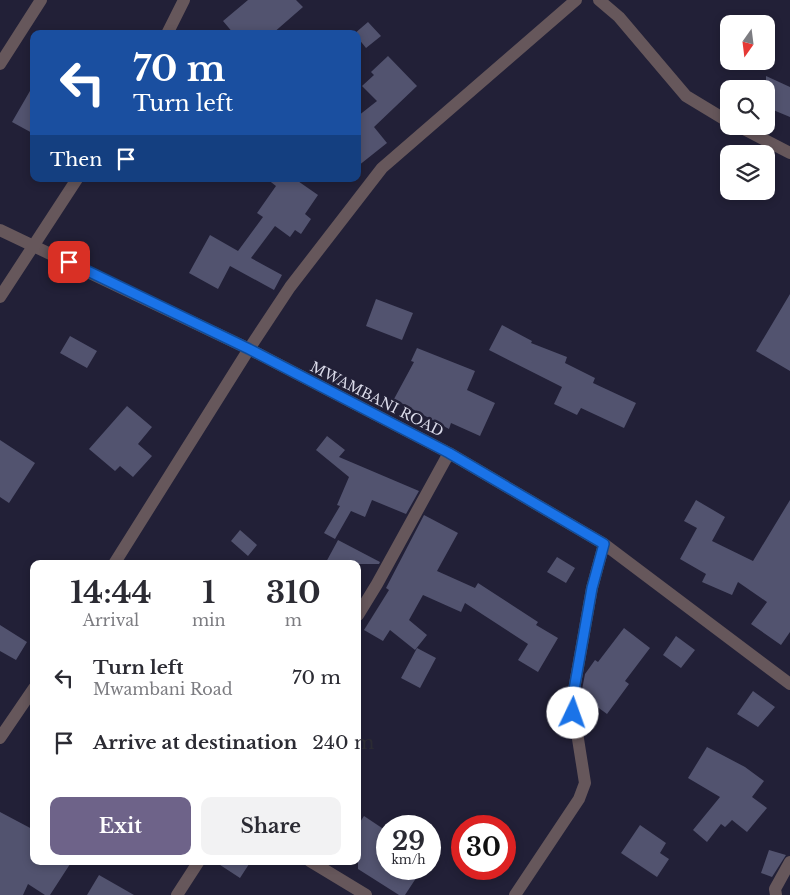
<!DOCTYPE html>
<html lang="en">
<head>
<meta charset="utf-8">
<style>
	:root { --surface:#fff; --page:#f2f2f3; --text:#2b2b33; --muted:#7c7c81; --accent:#6e6389 }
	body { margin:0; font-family:"Libre Baskerville",serif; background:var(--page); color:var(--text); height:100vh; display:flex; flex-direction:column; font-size:19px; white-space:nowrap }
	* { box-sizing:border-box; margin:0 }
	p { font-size:16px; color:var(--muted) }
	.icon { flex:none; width:28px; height:28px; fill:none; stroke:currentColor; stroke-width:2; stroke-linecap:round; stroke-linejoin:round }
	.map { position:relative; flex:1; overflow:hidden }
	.sheet { position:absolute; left:30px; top:560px; width:331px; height:305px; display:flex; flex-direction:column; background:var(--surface); border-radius:10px; box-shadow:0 2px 8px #0003 }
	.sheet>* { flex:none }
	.banner { position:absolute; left:30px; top:30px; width:331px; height:152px; border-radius:10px; box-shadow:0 2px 8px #0003; background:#1a4fa0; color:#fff; overflow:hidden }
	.needle { width:32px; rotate:194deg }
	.tools { position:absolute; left:720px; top:15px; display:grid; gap:10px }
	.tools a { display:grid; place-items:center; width:55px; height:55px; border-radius:10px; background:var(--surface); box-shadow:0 2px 8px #0003; font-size:25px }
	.speed { position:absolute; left:376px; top:815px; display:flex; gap:10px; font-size:25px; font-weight:700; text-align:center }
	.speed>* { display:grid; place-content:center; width:65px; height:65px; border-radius:50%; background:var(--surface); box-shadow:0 2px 8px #0003; line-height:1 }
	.speed small { font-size:12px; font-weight:400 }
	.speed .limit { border:8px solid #d22; background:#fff; color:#111 }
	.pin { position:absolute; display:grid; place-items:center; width:42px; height:42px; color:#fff; margin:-21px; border-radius:10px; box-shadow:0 2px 8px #0006 }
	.me { position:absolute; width:55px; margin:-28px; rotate:3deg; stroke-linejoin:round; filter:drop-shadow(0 0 4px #0008) }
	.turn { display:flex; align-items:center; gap:18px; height:105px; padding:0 20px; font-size:22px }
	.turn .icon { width:65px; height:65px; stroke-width:2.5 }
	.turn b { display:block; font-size:35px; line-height:42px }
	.then { display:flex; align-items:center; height:48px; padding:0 20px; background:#0003; gap:10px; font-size:19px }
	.eta { display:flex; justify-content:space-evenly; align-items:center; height:85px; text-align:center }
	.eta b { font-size:30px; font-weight:800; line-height:35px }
	.cta { display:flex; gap:10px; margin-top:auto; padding:10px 20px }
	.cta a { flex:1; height:58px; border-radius:10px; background:var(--accent); color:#fff; font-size:20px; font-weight:800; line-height:58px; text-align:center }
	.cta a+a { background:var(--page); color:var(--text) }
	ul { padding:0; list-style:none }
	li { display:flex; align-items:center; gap:15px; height:65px; padding:0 20px }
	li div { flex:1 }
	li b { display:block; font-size:19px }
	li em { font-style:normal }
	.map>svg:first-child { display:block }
	.building { fill:#52536f }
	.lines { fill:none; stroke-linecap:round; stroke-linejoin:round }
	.minor { stroke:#66575b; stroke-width:12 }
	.route-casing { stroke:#114b97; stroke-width:12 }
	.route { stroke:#1a73e8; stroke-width:9 }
	.labels { text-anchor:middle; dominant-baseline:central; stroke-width:5; stroke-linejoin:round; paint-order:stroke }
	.street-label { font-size:14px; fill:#dadae9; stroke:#222037 }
</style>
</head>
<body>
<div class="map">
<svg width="790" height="895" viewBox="0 0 790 895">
	<rect width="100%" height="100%" fill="#222037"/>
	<path class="building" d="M248,0H296L303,7L272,34H234L223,21Z
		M368,22L381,36L366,48L358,38V34H354Z
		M388,56L417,86L374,127L387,143L358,166V116L377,101L362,86L374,75L371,72Z
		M766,76L790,87V117L766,107Z
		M34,84V134L12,122Z
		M267,179H295L318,195L305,214L311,219L301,234L295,230L290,237L275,226L251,258L282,275L274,290L230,266L218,289L189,273L210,235L238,251L263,217L257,213L276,186Z
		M790,294V371L756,351Z
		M376,299L413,313L402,340L366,326Z
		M502,325L532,341L531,343L567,357L565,363L595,378L593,383L636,403L624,428L581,408L577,415L554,404L562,387L489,350Z
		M70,336L97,351L87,368L60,353Z
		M417,348L475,371L467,390L495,403L480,436L451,423L449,429L394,399L414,362L411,361Z
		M127,406L152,427L138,444L152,456L133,477L120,466L115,471L89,449Z
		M327,436L345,450L339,457L419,491L406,514L372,500L365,517L351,511L335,539L324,533L340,506L337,505L349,477L316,450Z
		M0,440L35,463L9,503L0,497Z
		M696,500L725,517L712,541L753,561L790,500V632L781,645L751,624L767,602L738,582L732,595L702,582L706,574L680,559L697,528L684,521Z
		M424,515L458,533L437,571L475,588L478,583L538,622L536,625L558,638L538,672L518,660L528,644L465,603L461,612L423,595L409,620L427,635L415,650L390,630L383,641L364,630L389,590L386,588Z
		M240,530L257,545L248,556L231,541Z
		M338,540L380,562L379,564H325Z
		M557,557L575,568L566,583L547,572Z
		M0,625L27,642L16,660L0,651Z
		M624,628L650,648L625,681L629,684L607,714L581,695L585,674L595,660L598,662Z
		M676,636L695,650L681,668L663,655Z
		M417,648L436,658L420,688L401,678Z
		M753,691L775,707L758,727L737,714Z
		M707,747L745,767L764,781L752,797L767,808L747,832L732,820L725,827L721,824L707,842L693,830L720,797L688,778Z
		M0,812L34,830V861H72L50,895H45L28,884L23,895H0Z
		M364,816L388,832V869H422L405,895H399L358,869V825Z
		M640,825L666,843L660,853L669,859L657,877L621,853Z
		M769,850L786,855L772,877L761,873Z
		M214,861H251L240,878Z
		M99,875L134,895H87Z"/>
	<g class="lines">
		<path class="minor" d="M599,0L619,17L686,96L729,122
			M167,34L184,0
			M0,64L41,0
			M738,126L790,153
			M0,230L249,349L449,453L604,544L790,684
			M0,297L77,179
			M114,564L249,349L290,287L382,168L576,0
			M358,615L377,584L449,453
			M0,738L34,688
			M310,861L366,895
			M177,895L199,861
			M515,895L579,799L585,783L572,701L592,588L604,544
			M776,895L775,889L790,862"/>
	</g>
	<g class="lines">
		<g class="route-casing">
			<path id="route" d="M69,262L249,349L449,453L604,544L592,588L572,701L573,713"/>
		</g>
		<use href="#route" class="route"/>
	</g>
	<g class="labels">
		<g class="street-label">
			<text transform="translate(377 399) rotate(27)">MWAMBANI ROAD</text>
		</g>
	</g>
</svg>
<div class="tools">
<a><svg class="needle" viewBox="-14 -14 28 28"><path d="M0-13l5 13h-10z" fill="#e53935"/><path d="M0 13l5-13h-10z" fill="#7c7c81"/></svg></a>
<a><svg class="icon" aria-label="search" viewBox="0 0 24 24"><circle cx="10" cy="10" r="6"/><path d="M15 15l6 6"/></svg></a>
<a><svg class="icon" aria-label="layers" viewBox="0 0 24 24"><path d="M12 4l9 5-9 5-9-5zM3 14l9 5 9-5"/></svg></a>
</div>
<div class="speed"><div>29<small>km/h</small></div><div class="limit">30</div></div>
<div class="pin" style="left:69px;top:262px;background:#d93025"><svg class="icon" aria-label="arrive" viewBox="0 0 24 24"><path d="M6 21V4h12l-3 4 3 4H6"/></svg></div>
<svg class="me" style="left:573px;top:713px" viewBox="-20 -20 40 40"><circle r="19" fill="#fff"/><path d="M0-13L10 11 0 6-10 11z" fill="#1a73e8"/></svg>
<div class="banner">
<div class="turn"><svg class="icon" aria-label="left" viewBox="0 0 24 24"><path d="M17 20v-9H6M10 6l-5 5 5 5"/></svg><div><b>70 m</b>Turn left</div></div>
<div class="then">Then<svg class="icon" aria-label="arrive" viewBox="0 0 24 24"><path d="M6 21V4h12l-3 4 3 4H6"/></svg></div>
</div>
<section class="sheet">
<div class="eta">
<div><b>14:44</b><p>Arrival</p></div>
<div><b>1</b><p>min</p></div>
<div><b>310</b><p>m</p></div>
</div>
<ul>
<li><svg class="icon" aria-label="left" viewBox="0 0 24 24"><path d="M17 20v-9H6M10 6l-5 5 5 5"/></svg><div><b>Turn left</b><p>Mwambani Road</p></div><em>70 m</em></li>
<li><svg class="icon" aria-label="arrive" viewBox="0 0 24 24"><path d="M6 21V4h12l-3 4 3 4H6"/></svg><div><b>Arrive at destination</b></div><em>240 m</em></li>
</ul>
<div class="cta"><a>Exit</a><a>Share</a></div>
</section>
</div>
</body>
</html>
